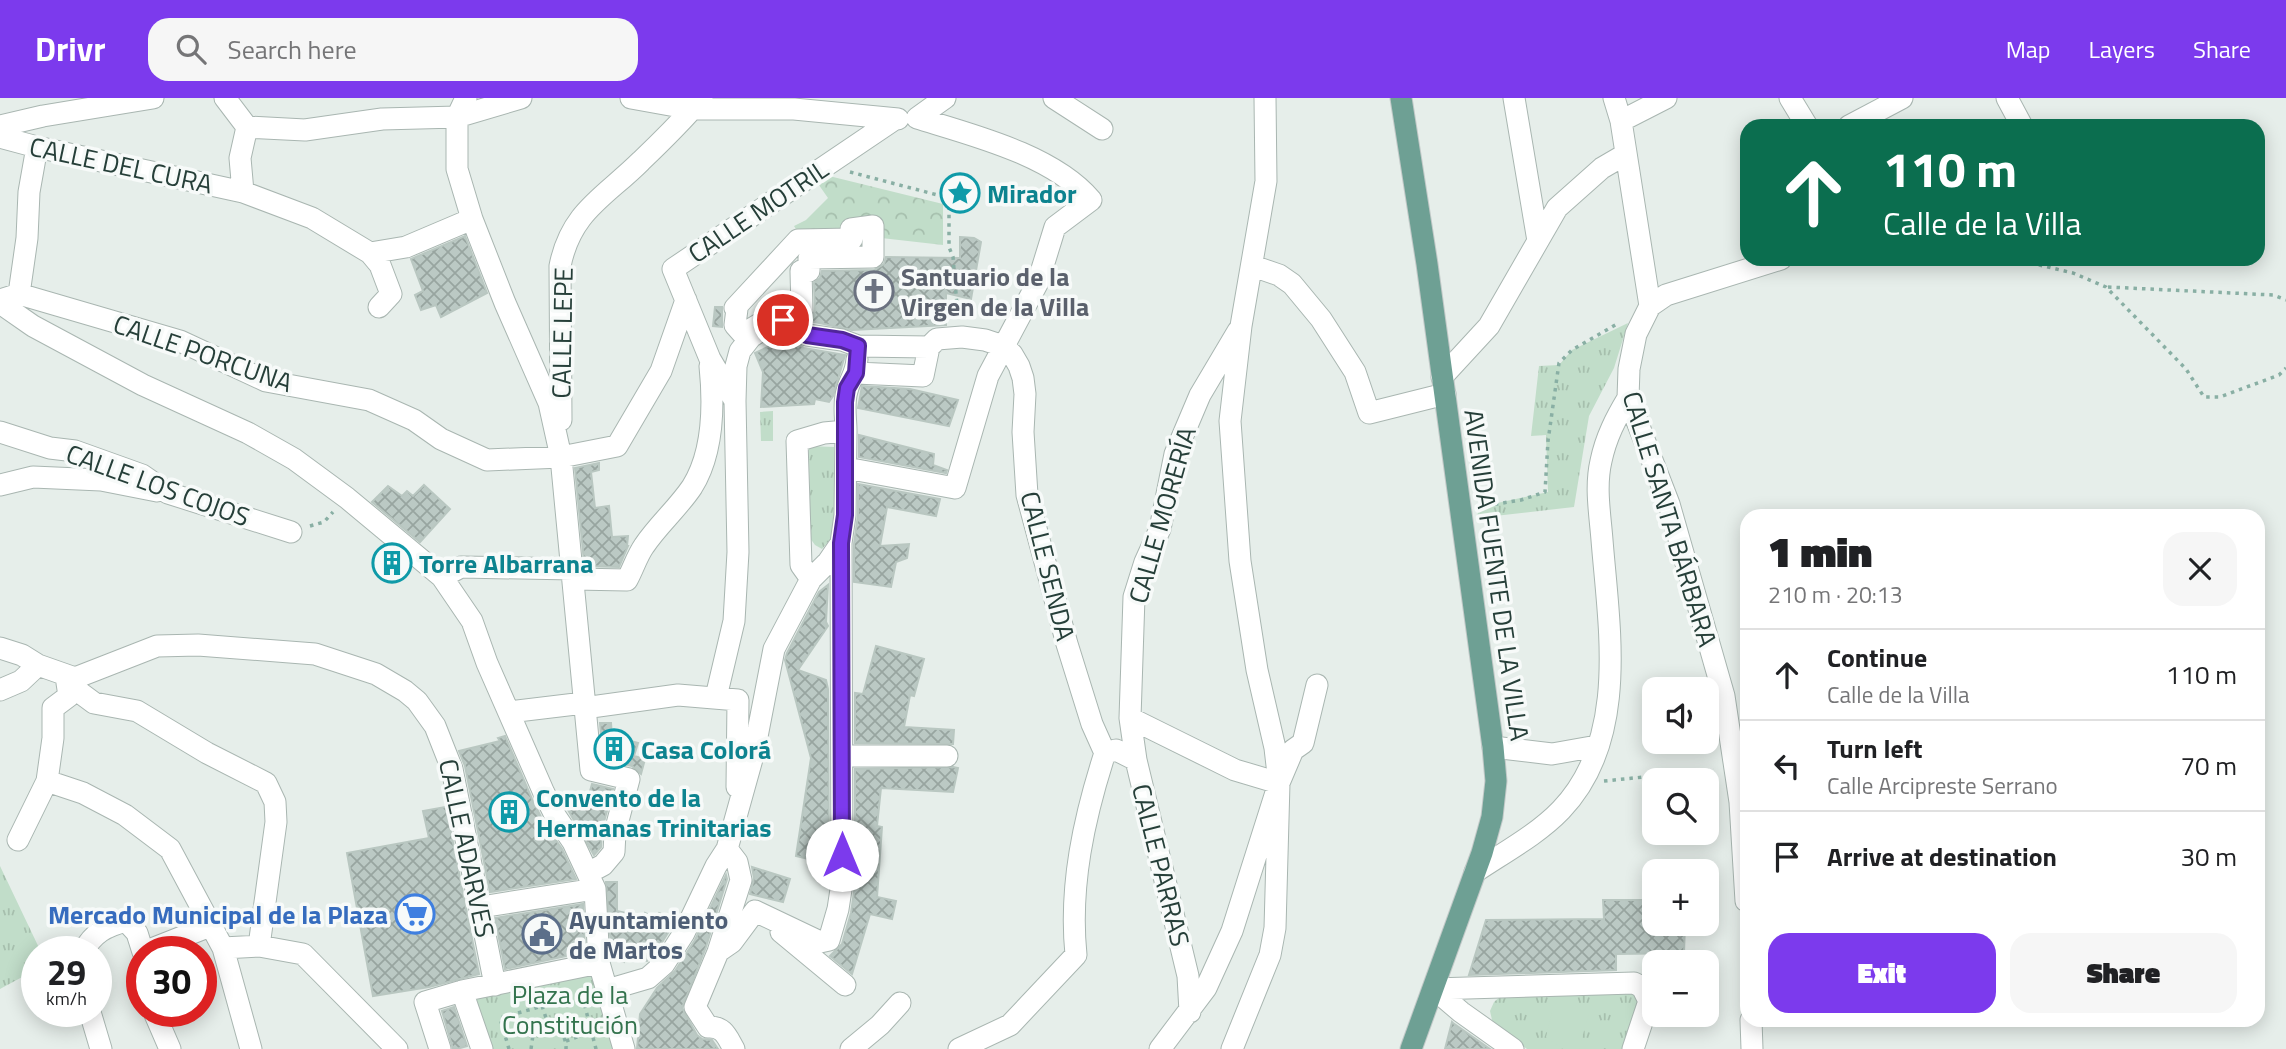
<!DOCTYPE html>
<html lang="en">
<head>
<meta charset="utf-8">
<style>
	:root { --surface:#fff; --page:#f6f6f6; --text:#202124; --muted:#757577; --line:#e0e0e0; --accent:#7c3aed }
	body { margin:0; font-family:"Titillium Web",sans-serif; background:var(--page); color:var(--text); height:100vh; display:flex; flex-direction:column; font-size:26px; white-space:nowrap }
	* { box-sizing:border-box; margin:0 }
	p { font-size:23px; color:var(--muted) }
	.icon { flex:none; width:38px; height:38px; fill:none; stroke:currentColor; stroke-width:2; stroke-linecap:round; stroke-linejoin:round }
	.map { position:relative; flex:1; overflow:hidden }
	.sheet { position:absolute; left:1740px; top:411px; width:525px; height:518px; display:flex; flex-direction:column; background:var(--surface); border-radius:21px; box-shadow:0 4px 18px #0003 }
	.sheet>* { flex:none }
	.hud { position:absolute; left:1740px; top:21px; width:525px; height:147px; border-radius:21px; box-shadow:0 4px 18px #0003; background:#0b6e4f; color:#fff; overflow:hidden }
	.buttons { position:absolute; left:1642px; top:579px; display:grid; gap:14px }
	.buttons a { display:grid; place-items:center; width:77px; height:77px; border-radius:14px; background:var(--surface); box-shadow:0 4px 18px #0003; font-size:35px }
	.speed { position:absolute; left:21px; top:838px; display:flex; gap:14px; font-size:35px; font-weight:700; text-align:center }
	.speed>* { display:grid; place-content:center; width:91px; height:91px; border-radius:50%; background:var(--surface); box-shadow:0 4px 18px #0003; line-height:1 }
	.speed small { font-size:18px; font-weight:400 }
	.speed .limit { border:10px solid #d22; background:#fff; color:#111 }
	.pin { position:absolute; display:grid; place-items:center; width:60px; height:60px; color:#fff; margin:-30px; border:4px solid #fff; border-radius:50%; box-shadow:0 2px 7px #0007 }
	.me { position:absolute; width:77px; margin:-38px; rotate:0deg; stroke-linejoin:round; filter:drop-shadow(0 0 5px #0008) }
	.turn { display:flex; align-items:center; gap:24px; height:147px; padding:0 28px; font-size:32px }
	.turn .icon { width:91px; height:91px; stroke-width:2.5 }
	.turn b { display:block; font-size:49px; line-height:60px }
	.round { display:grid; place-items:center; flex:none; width:74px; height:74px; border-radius:21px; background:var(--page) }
	.headline { display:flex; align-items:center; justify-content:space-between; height:119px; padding:0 28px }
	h1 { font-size:42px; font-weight:800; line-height:52px }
	.button { display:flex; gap:14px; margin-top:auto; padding:14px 28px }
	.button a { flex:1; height:80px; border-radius:21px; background:var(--accent); color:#fff; font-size:28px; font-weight:800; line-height:80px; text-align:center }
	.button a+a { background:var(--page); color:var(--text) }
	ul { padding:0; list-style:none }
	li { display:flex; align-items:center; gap:21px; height:91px; padding:0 28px; border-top:2px solid var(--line) }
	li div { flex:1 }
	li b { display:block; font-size:26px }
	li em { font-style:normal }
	header { display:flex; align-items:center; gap:42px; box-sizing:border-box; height:98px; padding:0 35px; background:var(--accent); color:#fff }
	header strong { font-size:33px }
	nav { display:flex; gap:38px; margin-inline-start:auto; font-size:24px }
	.search { width:490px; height:63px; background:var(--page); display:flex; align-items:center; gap:18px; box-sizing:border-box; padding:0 24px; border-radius:21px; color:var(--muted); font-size:26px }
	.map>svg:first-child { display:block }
	.grass { fill:url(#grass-tufts) }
	.forest { fill:url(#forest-crowns) }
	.garden { fill:#c1ddc9 }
	.building { fill:url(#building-cross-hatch); stroke:#b9c7c1; stroke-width:2 }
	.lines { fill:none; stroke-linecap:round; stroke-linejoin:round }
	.minor-casing { stroke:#a9b6b1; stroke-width:23 }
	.major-casing { stroke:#c2c9c8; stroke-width:23 }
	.path { stroke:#89afa4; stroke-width:3.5; stroke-dasharray:3.5 5; stroke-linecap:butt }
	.minor { stroke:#fff; stroke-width:21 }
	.major { stroke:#6ea094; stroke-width:21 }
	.route-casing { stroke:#51269a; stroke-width:18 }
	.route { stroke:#7c3aed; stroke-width:12 }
	.labels { text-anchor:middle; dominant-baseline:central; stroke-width:7; stroke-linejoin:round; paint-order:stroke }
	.street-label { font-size:26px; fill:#263f39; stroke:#f7faf9 }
	.culture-label { font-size:26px; font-weight:bold; fill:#0d838f; stroke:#f7faf9; text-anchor:start }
	.worship-label { font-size:26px; font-weight:bold; fill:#5b616d; stroke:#f7faf9; text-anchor:start }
	.shop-label { font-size:26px; font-weight:bold; fill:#366cbe; stroke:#f7faf9; text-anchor:end }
	.service-label { font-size:26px; font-weight:bold; fill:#4e5e75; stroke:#f7faf9; text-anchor:start }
	.park-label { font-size:26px; fill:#33734d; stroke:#f7faf9 }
</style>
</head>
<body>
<header>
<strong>Drivr</strong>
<div class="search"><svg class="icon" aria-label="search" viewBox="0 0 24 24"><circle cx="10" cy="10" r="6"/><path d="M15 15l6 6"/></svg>Search here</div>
<nav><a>Map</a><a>Layers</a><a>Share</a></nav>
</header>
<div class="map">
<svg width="2286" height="951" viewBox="0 0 2286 951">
	<defs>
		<pattern id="grass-tufts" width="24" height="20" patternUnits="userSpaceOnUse" patternTransform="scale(1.75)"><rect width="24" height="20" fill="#c1ddc9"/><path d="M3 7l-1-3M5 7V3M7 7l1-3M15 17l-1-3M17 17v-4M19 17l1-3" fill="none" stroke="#a6bfad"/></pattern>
		<pattern id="forest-crowns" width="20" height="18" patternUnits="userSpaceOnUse" patternTransform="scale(1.75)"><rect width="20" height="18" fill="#c1ddc9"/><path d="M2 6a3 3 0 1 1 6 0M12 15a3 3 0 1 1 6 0" fill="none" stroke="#a6bfad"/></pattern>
		<pattern id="building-cross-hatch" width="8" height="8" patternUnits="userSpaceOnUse" patternTransform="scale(1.75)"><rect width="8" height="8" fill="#bbc9c4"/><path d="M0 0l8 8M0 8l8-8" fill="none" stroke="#98a5a0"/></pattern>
	</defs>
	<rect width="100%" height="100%" fill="#e6eeea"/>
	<path class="grass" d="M1628,225L1614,270L1589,318L1574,409L1477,420L1479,409L1548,394L1546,337L1531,338L1539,268L1559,267L1572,252Z
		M773,313V343H761L760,314Z
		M809,348L834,349V437L822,451L815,447L810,440Z
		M0,768L41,854H37V871L0,891Z
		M599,865L624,951H482L462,893Z
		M1633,894L1639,907L1623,951H1527L1497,929L1492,922L1490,913L1494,904L1502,897Z"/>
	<path class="forest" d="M825,77L943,106V147L846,136H799L794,128L806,122L828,100L814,80Z"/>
	<path class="garden" d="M1552,915H1589L1579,951H1563L1546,939Z"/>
	<path class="building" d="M465,138L487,195L441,219L436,207L421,212L415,197L423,193L411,161Z
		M960,139L974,140L981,144L971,201L946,195V227L852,232L810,223L815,213L814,185L820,180L822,173L874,172L884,166L886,159L960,160Z
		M715,209H722V229L713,228Z
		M789,239L804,250L845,257L833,298L829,304L815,301L814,306L761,309L763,274L755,255Z
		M862,288L910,291L958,302L949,328L858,310Z
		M859,337L934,356L933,367L947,372L946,375L859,359Z
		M599,365V372L591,374L595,410L609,408L612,439L628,438L627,448H628L619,469L585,468L584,464L575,370Z
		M858,386L940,401L936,418L887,409L880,448L909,446L907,460L896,464L891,489L854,484V446L858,417Z
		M424,387L450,411L420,444L372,404L388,388L402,398L407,393L413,398Z
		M388,451L407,467L396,479L378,463Z
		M828,487L826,524L828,528L798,572L826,582L828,591L829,766L796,758L811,660L785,562L787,555L819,494Z
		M876,548L924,561L914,598L910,597L904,629L954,632L953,646L855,645V595L863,596Z
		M600,625H611L612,638L638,645L634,658L645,661L641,676L632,668L603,661Z
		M505,638L532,701L544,725L562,751L576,781L490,794L465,668L459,653L500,643L498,640Z
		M953,669L958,670L953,694L881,690L877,728L882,729L877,799L896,803L892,821L870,816L852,876L830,858L842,846L851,815L855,787V671Z
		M592,686L613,691L602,731L601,749L594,757L560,698L589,697Z
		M446,709L479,876L429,889L373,898L347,755L429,740L423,713Z
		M752,769L790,781L783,804L750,796L754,780Z
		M726,777L727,781L706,849L682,910L697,937L702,941L712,942L718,951H637L640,916L657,890L675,873L695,842Z
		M606,784H617V813L644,819L645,815L656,820L659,815L676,822L654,857L647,863L625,859L624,864L612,861Z
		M1603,802H1654V826H1685L1684,855L1616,856V872L1469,877L1486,822L1604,821Z
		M583,806L585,854L505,871L495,820Z
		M454,909L467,948L457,951H453L442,913Z
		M1452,924L1453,925L1490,951H1445Z"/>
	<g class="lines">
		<g class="minor-casing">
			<path id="minor" d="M225,0L247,29L305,32L382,21L457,19L521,0
				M466,0L457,19V71L472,121L505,205L549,305L561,359L591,672L629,681L615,734L614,754L603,767L588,775
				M631,0L692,11H794L898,21
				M1054,0L1102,31
				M1514,0L1538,143
				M1614,0L1621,23L1650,208
				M1790,0L1807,28
				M2007,0L2022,28
				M1621,23L1666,0
				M0,28L43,18L153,0
				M1849,28L1902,0
				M247,29L240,60L243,94L312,120L370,155L406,149L472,121
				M0,39L37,49L243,94
				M873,128V159L809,160V173H801L802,213L784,211L743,236L735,227L737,211L735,210L798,142L852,141L851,131Z
				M370,155L380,167L391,196L379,209
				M1253,168L1279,177L1292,186L1321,221L1355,274L1369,315L1445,296
				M19,196L27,140L29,94L37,49
				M0,202L19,196L180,243L266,283L369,302L414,322L441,341L487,362L561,359L617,348L661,273L686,202
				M0,205L33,228L143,287L248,335L294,361L347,400L442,479L472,523L487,565L544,695L556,719L573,744L595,791L599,865L624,951
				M929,249L937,241L962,239L985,242L1003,248L1012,256L1019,268L1023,280L1025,296L1023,334L1027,397L1067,546L1092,626L1105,655L1116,652L1136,662
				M1442,279L1489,228L1557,110L1602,70L1626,56
				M735,303L710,261L673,171L895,21
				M561,322L560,168C571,113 605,99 641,63C662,43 683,22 702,0
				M846,333C846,320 843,306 847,293C850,280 856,277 857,261
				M0,334L50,350L75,353L142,377L168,395L291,434
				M846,370L955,390L988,278L1038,184L1055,129L1091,102C1053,57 972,37 917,20L945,0
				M0,387L33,379L101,382L157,393
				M442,479L461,469L573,471
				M574,481L627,482C633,471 637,458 644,448C658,427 678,410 692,389C714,354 714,307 710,268
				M0,550L22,557L38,567L75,580
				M67,585L94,605L137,613L207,655L266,685L275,704L276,724L259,848
				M0,592L21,583L38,567
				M716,599L734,523L738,454L735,303L736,268L740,253L751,239L774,224L783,222L791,224L807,237L842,242L858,248L929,249L923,278L856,275
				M584,610L678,597L738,602L737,689
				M509,614L584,605
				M1130,620L1235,672L1279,685
				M1493,649L1552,656L1597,648
				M842,658H947
				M47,683L83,695L125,717L170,751L223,850L251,951
				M18,742L47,683L53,640V610L69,598L67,585L75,580L157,548L198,547L315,556L376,576L405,593L417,603L435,628L452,671L495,887
				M727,751L737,764L741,782L718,854L695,909L708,929C724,928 727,939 734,951
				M1475,774C1503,755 1537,737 1561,712C1629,641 1609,530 1602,442C1600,416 1595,389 1601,363C1606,339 1616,320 1628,300
				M1746,803L1740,704L1724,598L1669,406L1628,300L1629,271L1636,236L1650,208L1666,197L1781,161
				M481,809L595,791
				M755,813L820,844L829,842L838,811L842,785L841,445
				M781,834L845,887
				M223,850L259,848L303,856L397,951
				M719,853L732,844L755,813
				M83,854C93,835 106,828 126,823L137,835L143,854
				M144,854L210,828
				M1434,891L1634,885L1642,889L1649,903L1633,951
				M1434,891L1461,914L1513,951
				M607,892L648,880L664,866L684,835L716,768L727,751L754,654L774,551L811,481L828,464L841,445L845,417L846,333L824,335L797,343L801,467L811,481
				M90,914L101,951
				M154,914L170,951
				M1190,914L1188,878L1136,662L1130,620L1134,499L1145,464L1160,431L1175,356L1200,297L1238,233
				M1751,922L1752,951
				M440,951L425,904L462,893
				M482,951L462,893L599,865
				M851,951L880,927L900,905
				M959,951L1010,927L1076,857C1069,788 1084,720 1105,655
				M1160,951L1206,890L1232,833L1279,685L1275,650L1257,572L1240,463L1230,323L1241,228L1266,83L1265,0
				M1232,951L1270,857L1275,830L1279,685L1293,652L1303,645L1317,587"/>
		</g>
		<g class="major-casing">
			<path id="major" d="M1401,0L1427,166L1493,649L1496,683L1492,719L1482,755L1411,951"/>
		</g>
		<path class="path" d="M850,74L949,100V149L953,159L958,220
			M2014,161L2073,175L2106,189L2186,271L2204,299H2220L2279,277L2286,270
			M2108,189L2273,197L2286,202
			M1478,409L1521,402L1545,394L1548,343L1559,265L1572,252L1617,226
			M310,428L324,424L333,414
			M1604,683L1714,672
			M542,908L549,929
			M566,943L591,934
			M509,951L500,920L582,897L596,951
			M531,951L533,937C547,923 567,931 566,951"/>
		<use href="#minor" class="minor"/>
		<use href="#major" class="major"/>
	</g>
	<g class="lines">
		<g class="route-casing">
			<path id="route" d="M783,222L791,224L807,237L842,242L858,248L856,275L847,290L845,304V417L841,445L842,757"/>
		</g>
		<use href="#route" class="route"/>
	</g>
	<defs>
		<g id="sight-ring" transform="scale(2.0125)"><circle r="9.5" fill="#f7faf9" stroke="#0f9aa8" stroke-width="1.5"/><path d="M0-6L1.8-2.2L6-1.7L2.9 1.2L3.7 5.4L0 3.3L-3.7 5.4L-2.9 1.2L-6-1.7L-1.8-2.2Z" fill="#0f9aa8"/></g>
		<g id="church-ring" transform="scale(2.0125)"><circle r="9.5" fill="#f7faf9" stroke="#6b7280" stroke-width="1.5"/><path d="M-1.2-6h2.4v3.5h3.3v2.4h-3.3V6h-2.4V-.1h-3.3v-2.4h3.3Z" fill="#6b7280"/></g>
		<g id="building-ring" transform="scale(2.0125)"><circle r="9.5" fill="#f7faf9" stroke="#0f9aa8" stroke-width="1.5"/><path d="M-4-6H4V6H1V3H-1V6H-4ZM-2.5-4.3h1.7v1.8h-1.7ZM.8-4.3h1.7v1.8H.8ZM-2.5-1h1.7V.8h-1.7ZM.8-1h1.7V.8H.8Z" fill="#0f9aa8"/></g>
		<g id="supermarket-ring" transform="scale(2.0125)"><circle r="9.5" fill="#f7faf9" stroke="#3f7fe0" stroke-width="1.5"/><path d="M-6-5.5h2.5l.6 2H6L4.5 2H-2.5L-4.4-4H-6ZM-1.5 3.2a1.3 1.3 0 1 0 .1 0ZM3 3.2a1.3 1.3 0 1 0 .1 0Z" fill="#3f7fe0"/></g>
		<g id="civic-ring" transform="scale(2.0125)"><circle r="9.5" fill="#f7faf9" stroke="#5c6f8a" stroke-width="1.5"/><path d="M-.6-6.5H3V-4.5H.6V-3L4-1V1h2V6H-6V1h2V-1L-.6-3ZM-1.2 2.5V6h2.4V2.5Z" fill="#5c6f8a"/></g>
	</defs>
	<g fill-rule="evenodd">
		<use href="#sight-ring" x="960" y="95"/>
		<use href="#church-ring" x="874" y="193"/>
		<use href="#building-ring" x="392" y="465"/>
		<use href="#building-ring" x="614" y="651"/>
		<use href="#building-ring" x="509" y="714"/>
		<use href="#supermarket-ring" x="415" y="816"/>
		<use href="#civic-ring" x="542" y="836"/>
	</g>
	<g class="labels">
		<g class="street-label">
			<text transform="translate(121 67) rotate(12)">CALLE DEL CURA</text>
			<text transform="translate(758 113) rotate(-34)">CALLE MOTRIL</text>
			<text transform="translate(562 235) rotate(-89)">CALLE LEPE</text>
			<text transform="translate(203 255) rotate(19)">CALLE PORCUNA</text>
			<text transform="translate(158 387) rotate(20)">CALLE LOS COJOS</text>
			<text transform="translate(1162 417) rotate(-74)">CALLE MORERÍA</text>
			<text transform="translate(1670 421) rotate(73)">CALLE SANTA BÁRBARA</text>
			<text transform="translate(1048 468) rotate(76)">CALLE SENDA</text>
			<text transform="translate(1497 477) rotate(82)">AVENIDA FUENTE DE LA VILLA</text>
			<text transform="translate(467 750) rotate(78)">CALLE ADARVES</text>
			<text transform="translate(1161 767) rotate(76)">CALLE PARRAS</text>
		</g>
		<g class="culture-label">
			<text x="987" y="95">Mirador</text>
			<text x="419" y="465">Torre Albarrana</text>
			<text x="641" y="651">Casa Colorá</text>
			<text x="536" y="699">Convento de la<tspan x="536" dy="30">Hermanas Trinitarias</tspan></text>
		</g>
		<g class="worship-label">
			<text x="901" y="178">Santuario de la<tspan x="901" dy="30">Virgen de la Villa</tspan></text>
		</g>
		<g class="shop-label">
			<text x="388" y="816">Mercado Municipal de la Plaza</text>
		</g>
		<g class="service-label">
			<text x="569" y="821">Ayuntamiento<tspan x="569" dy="30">de Martos</tspan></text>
		</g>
		<g class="park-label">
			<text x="570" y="896">Plaza de la<tspan x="570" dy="30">Constitución</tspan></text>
		</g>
	</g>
</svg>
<div class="buttons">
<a><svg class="icon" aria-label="sound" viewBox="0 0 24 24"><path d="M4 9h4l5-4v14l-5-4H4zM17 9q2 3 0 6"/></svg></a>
<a><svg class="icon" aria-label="search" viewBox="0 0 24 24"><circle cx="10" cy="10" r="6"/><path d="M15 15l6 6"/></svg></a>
<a>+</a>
<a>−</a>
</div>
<div class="speed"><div>29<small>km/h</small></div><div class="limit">30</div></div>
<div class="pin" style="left:783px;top:222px;background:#d93025"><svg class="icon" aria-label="arrive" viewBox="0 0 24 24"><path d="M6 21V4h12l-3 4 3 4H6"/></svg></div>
<svg class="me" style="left:842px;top:757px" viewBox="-20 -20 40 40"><circle r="19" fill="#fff"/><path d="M0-13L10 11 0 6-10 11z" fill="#7c3aed"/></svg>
<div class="hud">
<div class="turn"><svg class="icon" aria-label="ahead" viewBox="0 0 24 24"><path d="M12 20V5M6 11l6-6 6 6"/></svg><div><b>110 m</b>Calle de la Villa</div></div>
</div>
<section class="sheet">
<div class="headline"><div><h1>1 min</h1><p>210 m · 20:13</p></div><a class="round"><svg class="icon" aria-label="close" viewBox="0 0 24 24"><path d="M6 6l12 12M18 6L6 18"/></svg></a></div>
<ul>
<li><svg class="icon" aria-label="ahead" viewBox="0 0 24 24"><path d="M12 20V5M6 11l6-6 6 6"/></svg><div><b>Continue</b><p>Calle de la Villa</p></div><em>110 m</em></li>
<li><svg class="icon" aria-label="left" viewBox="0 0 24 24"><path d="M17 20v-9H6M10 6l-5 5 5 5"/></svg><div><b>Turn left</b><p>Calle Arcipreste Serrano</p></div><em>70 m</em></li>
<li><svg class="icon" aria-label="arrive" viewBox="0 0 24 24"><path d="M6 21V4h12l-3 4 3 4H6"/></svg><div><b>Arrive at destination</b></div><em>30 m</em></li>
</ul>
<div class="button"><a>Exit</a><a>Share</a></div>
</section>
</div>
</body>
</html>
